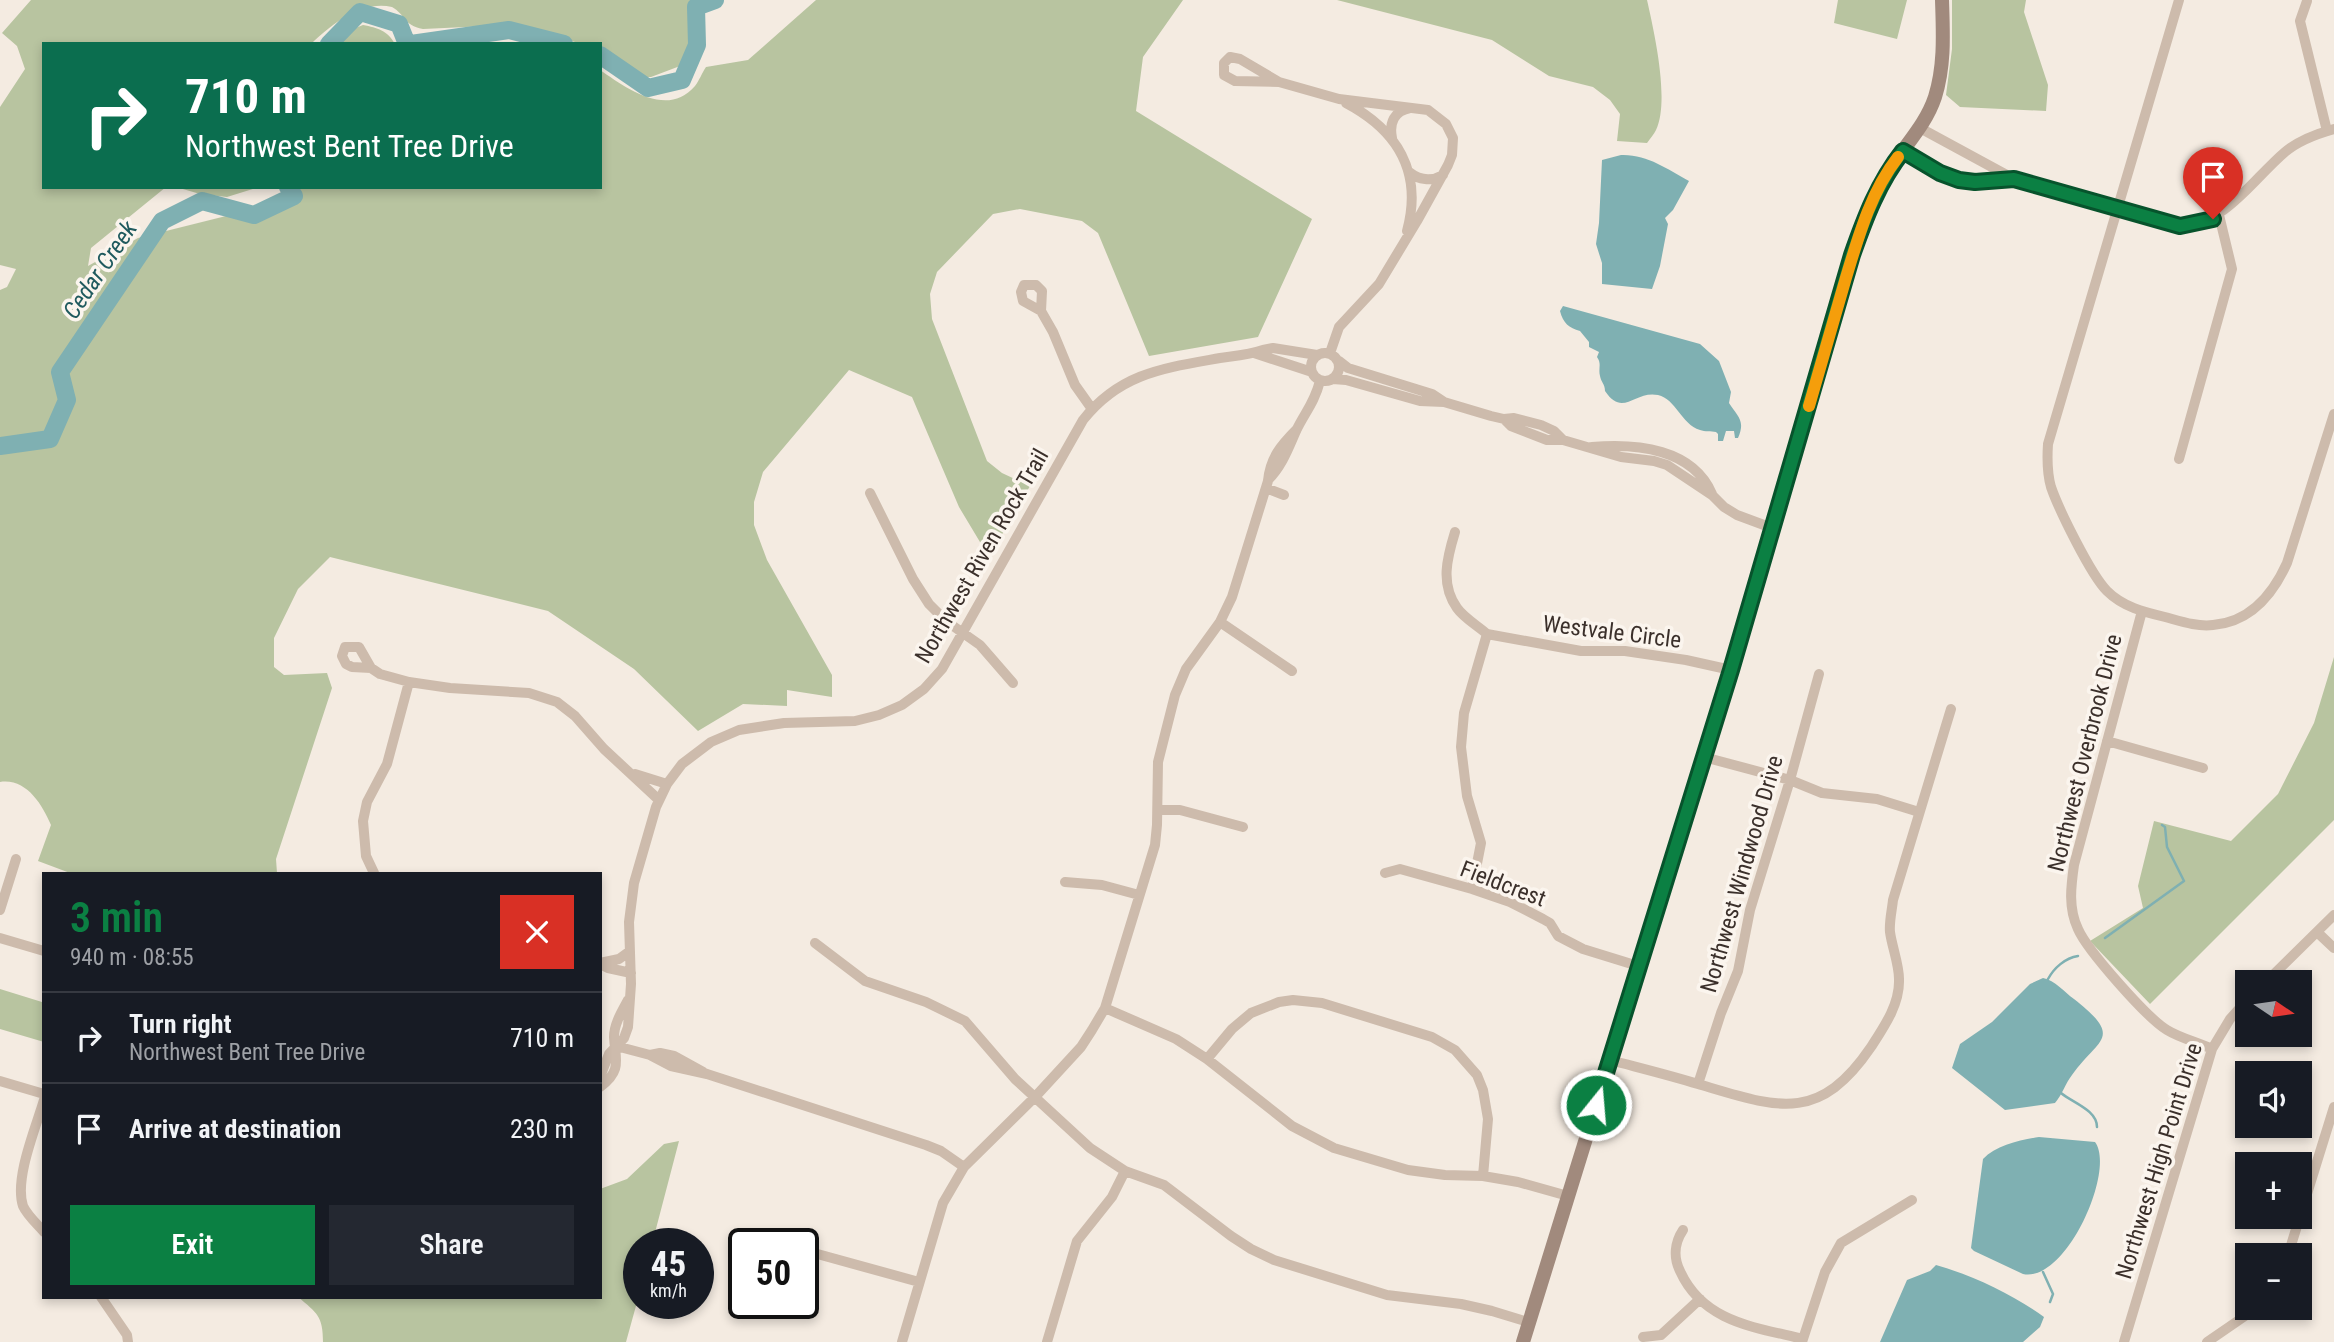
<!DOCTYPE html>
<html lang="en">
<head>
<meta charset="utf-8">
<style>
	:root { --surface:#171b24; --page:#242831; --text:#f1f3f6; --muted:#9ea1a6; --line:#363941; --accent:#0b8043 }
	body { margin:0; font-family:"Roboto Condensed",sans-serif; background:var(--page); color:var(--text); height:100vh; display:flex; flex-direction:column; font-size:26px; white-space:nowrap }
	* { box-sizing:border-box; margin:0 }
	p { font-size:23px; color:var(--muted) }
	.icon { flex:none; width:38px; height:38px; fill:none; stroke:currentColor; stroke-width:2; stroke-linecap:round; stroke-linejoin:round }
	.map { position:relative; flex:1; overflow:hidden }
	.drawer { position:absolute; left:42px; top:872px; width:560px; height:427px; display:flex; flex-direction:column; background:var(--surface); border-radius:0px; box-shadow:0 4px 10px #0003 }
	.drawer>* { flex:none }
	.guide { position:absolute; left:42px; top:42px; width:560px; height:147px; border-radius:0px; box-shadow:0 4px 10px #0003; background:#0b6e4f; color:#fff; overflow:hidden }
	.needle { width:46px; rotate:103deg }
	.controls { position:absolute; left:2235px; top:970px; display:grid; gap:14px }
	.controls a { display:grid; place-items:center; width:77px; height:77px; border-radius:0px; background:var(--surface); box-shadow:0 4px 10px #0003; font-size:35px }
	.speed { position:absolute; left:623px; top:1228px; display:flex; gap:14px; font-size:35px; font-weight:700; text-align:center }
	.speed>* { display:grid; place-content:center; width:91px; height:91px; border-radius:50%; background:var(--surface); box-shadow:0 4px 10px #0003; line-height:1 }
	.speed small { font-size:18px; font-weight:400 }
	.speed .limit { border:4px solid #111; border-radius:10px; background:#fff; color:#111 }
	.pin { position:absolute; display:grid; place-items:center; width:60px; height:60px; color:#fff; margin:-72px -30px; border-radius:50% 50% 50% 0; rotate:-45deg; box-shadow:0 0 7px #0007 }
	.pin .icon { rotate:45deg }
	.me { position:absolute; width:77px; margin:-38px; rotate:17deg; stroke-linejoin:round; filter:drop-shadow(0 0 5px #0008) }
	.turn { display:flex; align-items:center; gap:24px; height:147px; padding:0 28px; font-size:32px }
	.turn .icon { width:91px; height:91px; stroke-width:2.5 }
	.turn b { display:block; font-size:49px; line-height:60px }
	.round { display:grid; place-items:center; flex:none; width:74px; height:74px; border-radius:0px; background:var(--page) }
	.overview { display:flex; align-items:center; justify-content:space-between; height:119px; padding:0 28px }
	h1 { font-size:42px; font-weight:600; line-height:52px; color:var(--accent) }
	.cta { display:flex; gap:14px; margin-top:auto; padding:14px 28px }
	.cta a { flex:1; height:80px; border-radius:0px; background:var(--accent); color:#fff; font-size:28px; font-weight:600; line-height:80px; text-align:center }
	.cta a+a { background:var(--page); color:var(--text) }
	ul { padding:0; list-style:none }
	li { display:flex; align-items:center; gap:21px; height:91px; padding:0 28px; border-top:2px solid var(--line) }
	li div { flex:1 }
	li b { display:block; font-size:26px }
	li em { font-style:normal }
	.map>svg:first-child { display:block }
	.green { fill:#b8c4a0 }
	.water { fill:#7fb0b2 }
	.lines { fill:none; stroke-linecap:round; stroke-linejoin:round }
	.stream { stroke:#7fb0b2; stroke-width:2.5 }
	.river { stroke:#7fb0b2; stroke-width:18 }
	.minor { stroke:#cdbbac; stroke-width:10 }
	.secondary { stroke:#a18a7d; stroke-width:14 }
	.route-casing { stroke:#07532c; stroke-width:18 }
	.route { stroke:#0b8043; stroke-width:12 }
	.slow { stroke:#f59e0b; stroke-width:12 }
	.labels { text-anchor:middle; dominant-baseline:central; stroke-width:7; stroke-linejoin:round; paint-order:stroke }
	.street-label { font-size:23px; fill:#3b302b; stroke:#fbf5ee }
	.water-label { font-size:24px; font-style:italic; fill:#1f5a5e; stroke:#fbf5ee }
</style>
</head>
<body>
<div class="map">
<svg width="2334" height="1342" viewBox="0 0 2334 1342">
	<rect width="100%" height="100%" fill="#f4ebe1"/>
	<path class="green" d="M31,0H708L690,51L680,66L651,77H640L600,50V44H583L508,25L423,29C403,25 406,15 392,7C361,0 331,25 311,44H44V187H166L91,248L88,266L138,238L254,209L282,197L289,187H600V70C625,87 667,119 695,86C699,81 702,73 706,67L748,60L816,0H1183L1143,57L1136,111L1312,219L1258,337L1149,356L1098,233L1082,221L1020,209L993,214L937,272L930,294L932,319L987,461L1002,473L1030,486L989,557L959,507L912,397L849,370L763,472L754,502V525L767,560L832,675V697L787,690V706L743,704L698,731L634,669L548,611L330,557L298,589L274,638V667L284,675L327,673L332,688L276,859L277,873H70L38,861L51,825C42,804 26,778 0,782V290L7,287L16,269L0,265V107L25,69L17,46L2,33Z
		M1337,0H1647C1654,31 1670,101 1656,130C1654,134 1650,139 1647,143L1617,141L1620,114L1610,100L1593,87L1549,76L1492,40Z
		M1838,0H1907L1897,39L1834,23Z
		M1952,0H2026L2024,12L2048,85L2046,111L1960,107L1946,95L1952,49Z
		M363,25C378,28 387,30 395,44H339L353,29Z
		M176,187H259L227,197L200,194Z
		M2334,657V820L2150,1004L2090,941L2143,908L2138,886L2154,821L2231,841L2278,794L2314,723Z
		M0,989L42,1002L44,1007V1042L0,1029Z
		M679,1141L652,1244H639V1295L626,1342H323C323,1316 317,1313 298,1297H600V1189L627,1179L664,1144Z"/>
	<path class="water" d="M1621,155C1647,154 1667,169 1689,181L1673,210L1665,218L1668,224L1660,266L1652,289L1602,284V263L1596,244L1599,223L1602,160Z
		M1563,306L1700,344L1719,361L1731,392L1729,403C1737,416 1746,420 1738,438H1735L1734,431H1726L1723,441H1718V434L1716,432C1711,431 1705,432 1700,430C1681,424 1676,399 1658,395C1635,390 1623,418 1605,391C1605,384 1601,382 1600,376C1598,368 1602,364 1597,357L1599,352L1589,347V342L1580,331C1569,328 1563,323 1560,311Z
		M2043,978C2055,980 2064,992 2074,999C2125,1039 2098,1038 2072,1075C2065,1084 2062,1095 2055,1103L2005,1110L1952,1068L1960,1044L1992,1022L2030,984Z
		M2039,1137L2095,1142C2116,1170 2066,1283 2023,1274L1974,1251L1971,1248L1983,1159C1996,1145 2021,1140 2039,1137Z
		M1936,1265C1974,1276 2012,1294 2044,1317L2040,1327L2023,1342H1880L1907,1280L1930,1271Z"/>
	<g class="lines">
		<path class="stream" d="M2105,938L2184,881L2167,847L2165,827L2162,825
			M2048,979C2054,968 2065,958 2078,956
			M2061,1093C2073,1103 2097,1110 2097,1127
			M2043,1272L2053,1294L2050,1302"/>
		<path class="river" d="M329,44L360,12L399,24L407,44
			M411,44L509,30L564,44
			M600,55L648,88L682,80L697,45L696,7L715,0
			M0,446L50,439L67,400L60,372L162,221L202,201L254,215L294,196L288,187"/>
		<path class="minor" d="M2179,0L2048,444C2047,459 2047,473 2051,487C2059,510 2091,575 2107,591C2123,607 2144,612 2165,617C2180,621 2197,627 2213,625C2250,622 2273,594 2287,563L2334,414
			M2307,1L2300,21L2327,131
			M1279,82L1235,81L1224,75V63L1230,57L1240,59L1279,82L1339,99L1428,110L1446,124L1453,138L1452,155L1448,165L1417,221L1379,284L1339,327L1330,353
			M1346,103C1397,130 1423,172 1407,231
			M1920,128L2014,179L2180,226C2226,224 2252,180 2285,152C2299,140 2316,134 2334,129
			M1392,138C1389,123 1394,111 1410,108
			M1903,151C1925,165 1947,181 1974,182C1987,182 2001,180 2014,179
			M1409,172C1419,180 1431,182 1443,175
			M1041,311L1023,301L1021,292L1024,285H1036L1042,291L1041,311L1053,332L1075,385L1092,409
			M1311 367a14 14 0 1 1 28 0a14 14 0 1 1-28 0Z
			M1254,353L1312,372
			M1339,361L1348,368L1432,394L1444,402L1491,416L1504,419L1514,418L1541,425L1554,431L1563,440
			M1333,379L1346,380L1420,401L1444,402
			M1504,419L1511,426L1547,440H1563L1621,457L1654,461L1667,465L1712,495L1724,507L1737,515L1772,528
			M1592,447C1637,443 1693,449 1712,494
			M2179,459L2232,269L2219,215
			M1268,480C1282,466 1288,449 1296,431C1305,412 1314,404 1320,381
			M1266,488L1284,495
			M870,493L913,579L929,604L946,621L980,645L1013,683
			M1455,532C1447,558 1440,584 1457,608C1464,618 1478,626 1487,634
			M2142,611L2074,865C2071,886 2068,908 2078,929C2087,950 2147,1018 2167,1030C2180,1038 2197,1042 2212,1049
			M1220,622L1292,671
			M1487,634L1581,651H1625L1686,660L1731,670
			M371,668L359,647H345L342,656L346,664L352,667L371,668L380,674L409,682L450,688L529,693L557,702L575,716L604,749L659,800
			M2107,741L2203,768
			M1704,757L1790,780L1822,793L1877,799L1919,812
			M635,774L667,784
			M1158,810H1180L1243,827
			M374,873L366,856L363,821L367,802L387,764L409,682
			M1385,873L1400,869L1472,889L1510,902L1543,919L1550,923L1558,936L1583,949L1638,966
			M1065,882L1102,885L1139,895
			M1472,889L1481,843L1467,796L1461,747L1464,713L1487,634
			M0,910L16,859
			M2317,932L2334,948
			M0,938L44,951
			M815,943L865,981L926,1002L965,1021L1015,1079L1090,1148L1125,1171L1164,1185L1231,1236L1251,1249L1274,1260L1387,1295L1461,1304L1492,1311L1528,1322
			M600,963L619,959L630,951
			M600,964L608,968L631,973
			M2266,982L2334,915
			M1105,1008L1176,1039L1207,1059L1292,1126L1334,1148L1408,1170L1445,1175L1483,1176L1518,1182L1568,1196
			M616,1046L650,1055L660,1053L674,1056L703,1072
			M650,1055L671,1066L707,1074L926,1145L941,1151L964,1167
			M1207,1059L1232,1029L1251,1013L1279,1002L1293,1000L1322,1003L1432,1037L1455,1050L1477,1075L1483,1090L1488,1119L1483,1176
			M1610,1060C1640,1068 1669,1075 1698,1084C1776,1107 1818,1125 1871,1047C1884,1027 1900,1004 1899,979C1899,964 1892,947 1890,932C1889,922 1892,910 1893,900L1951,709
			M600,1077L609,1054L624,1038L628,1027L631,984L629,922L634,883L656,807L667,784L682,764L711,742L739,730L784,723L855,721L879,715L902,705L924,689L942,669L1083,420C1120,373 1164,368 1220,358C1234,356 1249,355 1263,350L1273,348L1317,355
			M0,1081L44,1094
			M1698,1084L1721,1013L1738,971L1750,910L1790,780L1819,674
			M600,1087C623,1070 615,1059 614,1037C614,1024 622,1011 628,1000
			M44,1100C36,1127 14,1179 23,1206C27,1215 37,1224 44,1232
			M1683,1230C1675,1242 1673,1257 1680,1271C1703,1322 1754,1327 1803,1339
			M734,1243L749,1244
			M803,1250L919,1282
			M2288,1255L2334,1107
			M101,1297L127,1335L128,1342
			M1643,1337L1661,1335L1700,1299
			M902,1342L943,1203L964,1167L1035,1097L1081,1047L1092,1030L1105,1008L1155,845L1157,825L1158,762L1175,695L1186,669L1220,622L1232,597L1268,481C1270,458 1281,445 1297,429
			M1047,1342L1077,1241L1112,1197L1125,1171
			M1802,1342L1825,1272L1841,1243L1912,1200
			M2124,1342L2212,1049L2230,1019L2247,1000
			M2207,1342L2258,1307"/>
		<path class="secondary" d="M1523,1342L1731,670L1852,255C1863,224 1873,193 1892,166C1907,143 1926,124 1935,97C1945,65 1943,33 1942,0"/>
	</g>
	<g class="lines">
		<g class="route-casing">
			<path id="route" d="M1596,1105L1731,670L1852,255C1865,218 1878,183 1903,151L1940,173L1959,180L1975,182L2014,179L2180,226L2213,219"/>
		</g>
		<use href="#route" class="route"/>
		<path class="slow" d="M1809,406C1821,365 1833,323 1845,281C1858,238 1870,193 1898,157"/>
	</g>
	<g class="labels">
		<g class="street-label">
			<text transform="translate(982 556) rotate(-60)">Northwest Riven Rock Trail</text>
			<text transform="translate(1612 632) rotate(7)">Westvale Circle</text>
			<text transform="translate(2085 753) rotate(-76)">Northwest Overbrook Drive</text>
			<text transform="translate(1742 874) rotate(-74)">Northwest Windwood Drive</text>
			<text transform="translate(1503 884) rotate(21)">Fieldcrest</text>
			<text transform="translate(2159 1161) rotate(-73)">Northwest High Point Drive</text>
		</g>
		<g class="water-label">
			<text transform="translate(100 270) rotate(-56)">Cedar Creek</text>
		</g>
	</g>
</svg>
<div class="controls">
<a><svg class="needle" viewBox="-14 -14 28 28"><path d="M0-13l5 13h-10z" fill="#e53935"/><path d="M0 13l5-13h-10z" fill="#9ea1a6"/></svg></a>
<a><svg class="icon" aria-label="sound" viewBox="0 0 24 24"><path d="M4 9h4l5-4v14l-5-4H4zM17 9q2 3 0 6"/></svg></a>
<a>+</a>
<a>−</a>
</div>
<div class="speed"><div>45<small>km/h</small></div><div class="limit">50</div></div>
<div class="pin" style="left:2213px;top:219px;background:#d93025"><svg class="icon" aria-label="arrive" viewBox="0 0 24 24"><path d="M6 21V4h12l-3 4 3 4H6"/></svg></div>
<svg class="me" style="left:1596px;top:1105px" viewBox="-20 -20 40 40"><circle r="17" fill="#0b8043" stroke="#fff" stroke-width="3"/><path d="M0-11L8 9 0 5-8 9z" fill="#fff"/></svg>
<div class="guide">
<div class="turn"><svg class="icon" aria-label="right" viewBox="0 0 24 24"><path d="M7 20v-9h11M14 6l5 5-5 5"/></svg><div><b>710 m</b>Northwest Bent Tree Drive</div></div>
</div>
<section class="drawer">
<div class="overview"><div><h1>3 min</h1><p>940 m · 08:55</p></div><a class="round" style="background:#d93025;color:#fff"><svg class="icon" aria-label="close" viewBox="0 0 24 24"><path d="M6 6l12 12M18 6L6 18"/></svg></a></div>
<ul>
<li><svg class="icon" aria-label="right" viewBox="0 0 24 24"><path d="M7 20v-9h11M14 6l5 5-5 5"/></svg><div><b>Turn right</b><p>Northwest Bent Tree Drive</p></div><em>710 m</em></li>
<li><svg class="icon" aria-label="arrive" viewBox="0 0 24 24"><path d="M6 21V4h12l-3 4 3 4H6"/></svg><div><b>Arrive at destination</b></div><em>230 m</em></li>
</ul>
<div class="cta"><a>Exit</a><a>Share</a></div>
</section>
</div>
</body>
</html>
